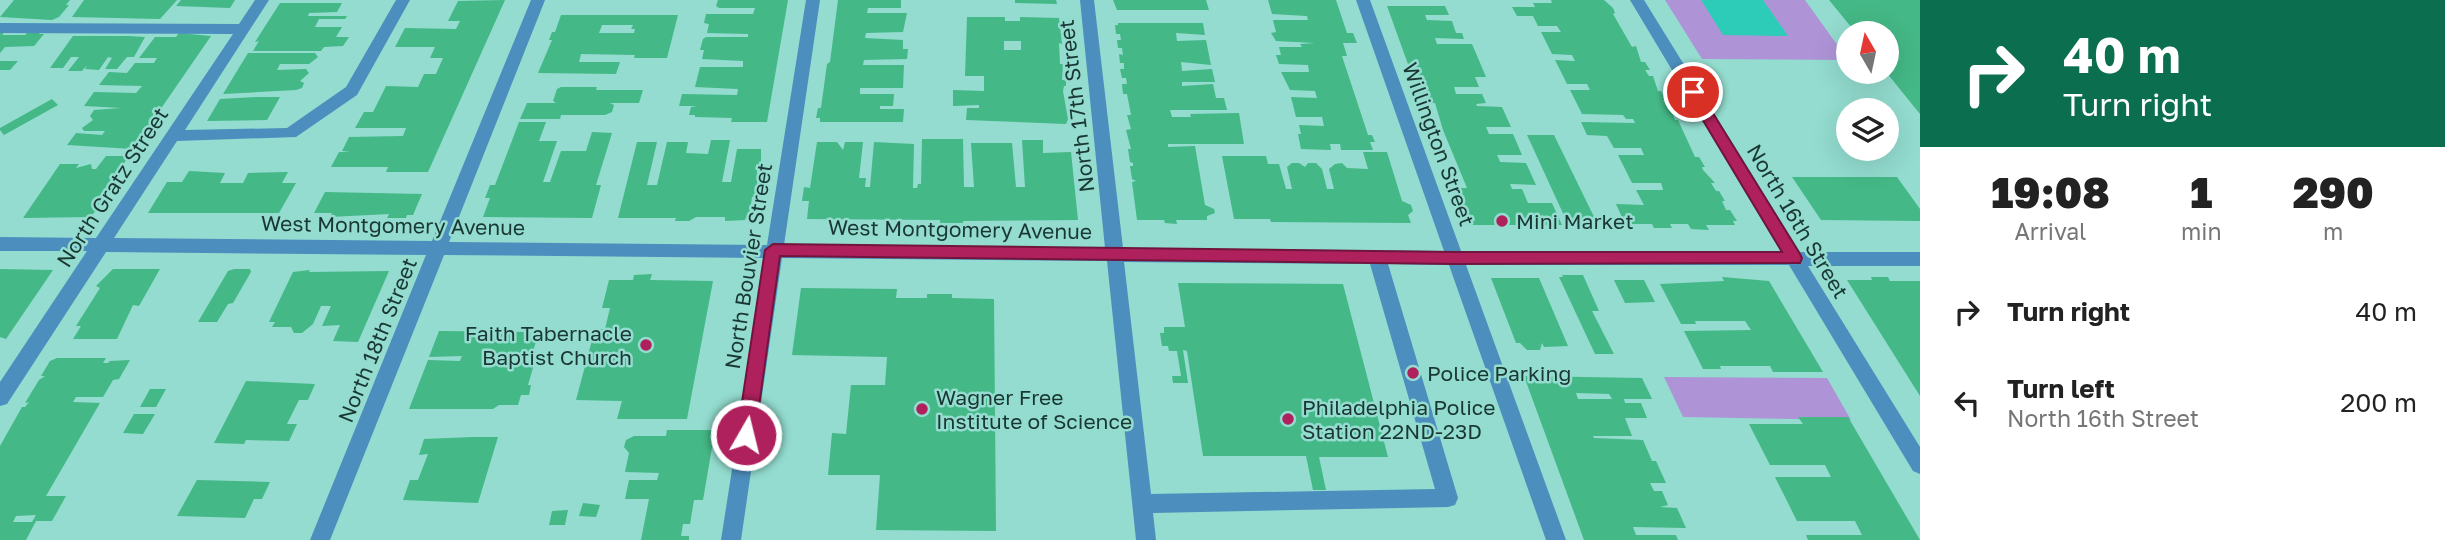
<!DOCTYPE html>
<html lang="en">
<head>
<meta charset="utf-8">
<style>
	:root { --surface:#fff; --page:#f2f2f2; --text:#222; --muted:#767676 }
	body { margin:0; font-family:"Golos Text",sans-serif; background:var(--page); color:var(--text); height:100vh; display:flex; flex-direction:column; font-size:26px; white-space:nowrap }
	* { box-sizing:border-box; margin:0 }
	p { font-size:23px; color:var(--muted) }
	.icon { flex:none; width:38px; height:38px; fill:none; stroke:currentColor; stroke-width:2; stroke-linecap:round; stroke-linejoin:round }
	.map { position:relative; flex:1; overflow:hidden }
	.side { display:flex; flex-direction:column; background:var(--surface); width:525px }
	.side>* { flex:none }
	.banner { background:#0b6e4f; color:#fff; overflow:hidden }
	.needle { width:46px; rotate:351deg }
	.controls { position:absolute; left:1836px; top:21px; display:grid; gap:14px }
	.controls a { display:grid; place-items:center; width:63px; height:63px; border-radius:50%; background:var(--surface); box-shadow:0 7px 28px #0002; font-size:35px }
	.pin { position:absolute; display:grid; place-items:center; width:60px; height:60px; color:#fff; margin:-30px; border:4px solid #fff; border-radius:50%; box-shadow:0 2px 7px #0007 }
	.me { position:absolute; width:77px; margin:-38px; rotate:8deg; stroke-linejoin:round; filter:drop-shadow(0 0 5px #0008) }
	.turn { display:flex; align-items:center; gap:24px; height:147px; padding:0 28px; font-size:32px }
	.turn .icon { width:91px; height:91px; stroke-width:2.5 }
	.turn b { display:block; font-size:49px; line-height:60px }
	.eta { display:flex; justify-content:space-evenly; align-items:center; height:119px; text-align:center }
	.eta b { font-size:42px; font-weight:800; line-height:49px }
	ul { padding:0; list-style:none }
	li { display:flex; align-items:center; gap:21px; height:91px; padding:0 28px }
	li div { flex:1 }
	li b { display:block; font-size:26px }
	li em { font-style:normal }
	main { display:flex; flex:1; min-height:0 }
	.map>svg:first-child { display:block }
	.green { fill:#ae94d7 }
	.water { fill:#2dccb8 }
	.building { fill:#44b886; fill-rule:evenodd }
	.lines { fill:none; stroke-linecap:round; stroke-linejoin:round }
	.minor { fill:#4c8ebe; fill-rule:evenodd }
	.route { fill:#af215c; stroke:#72153c; stroke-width:2 }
	.poi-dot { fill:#af215c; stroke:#93dccf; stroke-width:2.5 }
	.labels { text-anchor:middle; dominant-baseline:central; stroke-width:5; stroke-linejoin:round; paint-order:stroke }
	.street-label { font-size:21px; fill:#1a3833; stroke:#93dccf }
	.poi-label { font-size:21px; fill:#1a3833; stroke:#93dccf; text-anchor:start }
</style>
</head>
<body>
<main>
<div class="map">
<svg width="1920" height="540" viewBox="0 0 1920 540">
	<rect width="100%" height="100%" fill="#93dccf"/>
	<path class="green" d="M1665,0H1805L1848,60L1702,59Z
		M1664,377L1827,378L1851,420L1683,417Z"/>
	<path class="water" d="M1701,0H1763L1788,36L1723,35Z"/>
	<path class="building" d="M14,0H70L66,5H69L59,17L52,20L0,17Z
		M84,0H177L160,19L72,17Z
		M181,0H235L230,8L176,6Z
		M505,0L428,172H386L388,167H331L339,152H350L342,151L349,137L403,136L406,128H355L364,112H373L386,86L418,87L424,74H436L443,58H430L435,47H395L405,28L456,29L460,21H448L458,1Z
		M718,0H788L767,122H731L732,118L695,117V115H689L691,107L697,106H679L682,94L737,95L738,89L695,87L700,67H743V61L702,59L704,50H700L703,39L706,37H748V34L707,33L709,24L704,23L706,14H753L755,8H719L716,6Z
		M838,0H901V8H868L867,13H907L903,32L866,33L865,38L903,40V49H908L907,59L864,60L863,65H904L903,88H860V94H894L893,106H880V109H904L903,122H820V118H816L818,108H821L827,64L830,62Z
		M1015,0H1056L1057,4L1015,3Z
		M1113,0H1206L1209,10H1117Z
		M1268,0H1336L1347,33H1353L1357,43H1343L1347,56H1342L1368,135H1372L1375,142H1370L1373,150H1341L1340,144H1330L1331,150L1301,149L1298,134H1301L1299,125L1324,126L1322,117H1296L1291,97L1317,98L1315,91L1290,90L1281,72H1309L1308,65L1279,64L1276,55H1281L1279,47H1302L1300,44L1315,43L1276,41L1271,33L1276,32L1273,20H1308L1307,16L1272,14Z
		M1551,0H1604L1613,8L1615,13L1613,14L1632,47L1636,46L1641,62H1645L1650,70H1645L1649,76H1653L1658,91H1661L1666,100H1663L1664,102L1670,107L1675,120H1678L1695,157H1699L1705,167H1702L1703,170L1715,183H1711L1716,191H1719L1725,201H1722L1726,210H1730L1737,221H1733L1735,225H1706L1709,230L1691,229L1688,224H1670L1672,228H1654L1652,224H1625L1616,204L1644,205L1636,190H1663L1662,186L1661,183H1632L1618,155H1644L1641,148H1614L1607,136L1587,135L1581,122L1635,123L1633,119H1626L1623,115L1582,114L1570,90H1590L1587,84H1567L1555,60L1575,61L1572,55L1552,54L1541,32H1561L1557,26H1538L1533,16H1517L1512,7H1535L1533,3H1552Z
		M1829,0H1920V114L1886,72V33H1856Z
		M280,3H342L337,12L309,13L308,16H347L345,19H319L315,27H342L336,37H349L343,46L324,47L321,51H253L259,41L255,42Z
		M1387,6H1445L1449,15H1425L1427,20L1452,21L1456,33H1462L1464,39L1435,38L1437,44H1472L1486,77H1475L1479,87H1454L1456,94H1482L1486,103L1476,104L1477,106L1502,107L1511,127H1486L1489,134H1513L1522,155H1497L1499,159L1500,162L1526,163L1536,185L1510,184L1512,189H1522L1528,203H1552L1562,225H1467L1454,188H1467L1443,130L1435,103H1422Z
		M561,15H678L667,58H634L635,55L581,54L579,62H620L616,74L538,73L552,40H549L552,32H555ZM602,25H633L631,29H635L634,33H599Z
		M967,17H1005V21H1020V17L1059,18L1062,44L1059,43L1060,64H1063L1062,80H1066V86H1064L1063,91L1068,119L1066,124L966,120L967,108H979V105L953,106V90L984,91V76H965ZM1004,41H1021V50H1004Z
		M1118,23H1203L1205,35L1176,33L1177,41L1206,40L1211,65L1181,62L1182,71L1212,69L1215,82H1182V86L1213,84L1216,98H1224L1227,110H1170L1172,117H1191L1190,114L1239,113L1244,144H1168V147L1195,146L1205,205L1214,209L1215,213L1207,216V220H1176L1177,224L1165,223L1164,220H1137L1132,182L1136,181L1132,179L1130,166H1133V163L1130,162L1128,149H1131L1126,130L1131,129L1127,115H1131L1127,94H1123L1122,84H1127L1126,78H1122L1120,69H1124V63H1120L1119,54L1123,55L1122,48H1118L1117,40H1121L1120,34H1116L1115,25H1118Z
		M0,31H6L2,35H25L29,31H42L39,34H44L34,46L5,47L0,53Z
		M179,33L211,36L133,149L67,145L76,133L102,135L105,131H84L82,128L93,120L90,116L94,110L121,108L84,106L94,92L136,93L142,86L99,85L109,72L127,73L135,63H154L157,58H139L155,37H176Z
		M73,36H128L145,37L134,57H127L117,69H105L112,58L108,57L99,70L85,69L87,65L82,71H68L79,57H71L63,68H50Z
		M248,53H315L318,57L309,64H280L277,70L306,69L309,73L300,81L304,83L302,88L296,90L223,94Z
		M0,61H18L10,70H0Z
		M561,87H597L596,90H643L639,103H610L614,105L612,112L605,115H561L560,119H520L527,103H556L553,101L557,89Z
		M258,97H280L267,120L207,121L220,99Z
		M52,99L58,105L4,135L0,130V128Z
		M519,122H546L539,141H557L543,182H550L561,151H586L592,132L612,133L596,185H601L592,218L483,217L490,198H485L490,185H495Z
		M1527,135H1554L1597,223L1572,225L1567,222Z
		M922,139H963L964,187H974L971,143H1012L1016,187H1025L1022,140H1043V153L1071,152L1078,220L963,221V223H940V220L807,219L809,201H802L804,187L810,188L817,142H837L843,150L845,142H863L859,178H866L865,187H870L874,142L914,144L913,188H917L918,184H921Z
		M711,140H730L722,182H731L737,149H761V170H757V197H752L749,217H746L745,220L725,221V217H696L689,221H675L676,218H618L637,142H657L647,185H657L667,142H688L686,153L708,154Z
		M1363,152H1387L1402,201L1411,205L1413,211L1408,215L1411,223L1271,222L1270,219H1234L1222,156H1266L1268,164H1279L1286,189H1292L1287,167L1292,163H1299L1305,167L1308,163H1316L1322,169L1327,189H1334L1329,169L1335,164L1342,163L1347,168L1368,169Z
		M106,156H129L100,198L105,201L90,217L23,218L60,164H79L76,168L91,164L92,169H96Z
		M189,171L225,173L220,183H243L248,173L288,172L282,183H296L279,213H148L167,182H182Z
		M1792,177H1897L1920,209V221L1821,220Z
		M325,192L422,194L413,215H407L406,218H387L389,214L330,217L332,213H314Z
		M0,269L53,270L6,339L0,337Z
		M113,269H160L139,306L133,305L117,339H73L81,326H76L100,288L96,286Z
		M234,269H250L251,272L233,303L228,304L217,322H198L228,271Z
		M310,270L309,272L389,271L358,342L333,341L340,325L322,326L331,306H321L313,324L302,333H294L291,327H272L275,322H269L293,272Z
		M652,274L650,280L713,281L687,419H617L622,401L576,400L595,329H605L610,308H602L609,280H633L634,275Z
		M1562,275H1583L1599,311H1592L1614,354H1595L1559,277H1563Z
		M1722,277L1769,281L1823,372H1773L1770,366H1720L1721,369H1703L1684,331L1751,330L1745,321H1695L1696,324H1681L1660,284L1724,281Z
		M1871,277H1888L1890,281H1920V396L1847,280H1872Z
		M1491,278H1539L1568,346L1544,347L1542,343L1540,350H1527L1520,343H1516Z
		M1614,280H1644L1655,302L1625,303Z
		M1178,283L1343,284L1388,457H1319L1326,490H1313L1306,456H1203L1187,351L1183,350L1188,383H1173L1172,376H1181L1177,351H1169L1168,346H1162L1160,333H1164V327H1185Z
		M801,288L897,289L896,298H927V294H952V298L994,299L996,531L876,530L880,475H828L832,433L846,434L851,385H885L887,357L792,355Z
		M439,331L531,332V336H538L532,354H488L484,364H534L528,385H531L529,395H521L518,405H499L493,409H409L428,360L460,361L461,358L462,356L429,357Z
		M57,358H106L103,363H108L110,361L130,360L119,379L113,380L103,397H76L73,402L100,403L46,496H66L52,521H36L26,540H0V446L22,407H25L29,402L25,403L39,380L45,376H41L50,361ZM36,515L32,522H13L16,516Z
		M1524,376L1642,378L1652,399H1624L1625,403H1641L1647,418H1625L1632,436H1593L1594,438L1643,440L1652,461H1656L1666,483H1650L1654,491H1662L1668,505L1660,507L1677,508L1686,528L1633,527L1636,535H1676L1678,540H1584ZM1576,393L1609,394L1612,399H1578Z
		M246,381L315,384L308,400H299L287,424H297L289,441L246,440L244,444L214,443Z
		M150,389H166L156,407H140Z
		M134,414H155L143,434L123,433Z
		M1798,417H1848L1920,540H1808L1806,535H1862L1855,521H1797L1775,477H1831L1825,465H1770L1749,424H1803Z
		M667,430H715L703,500H694L690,524H683L681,536H689V540H641L649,499H625L629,480H657L659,473L625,472L629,453L624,447L626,440L634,436H666Z
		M473,437H498L478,503L403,500L410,480H418L428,454L419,455L424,439Z
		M197,480L270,482L262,499H254L245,518L177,516Z
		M583,503L600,505L596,517L579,516Z
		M568,510L565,525H549L552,511Z"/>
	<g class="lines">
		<path class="minor" d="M255,0H269L185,130L287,128L346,87L396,0H410L357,95L296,137L177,141L114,238L432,241L531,0H545L449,242L767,245L806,0H820L784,245L1105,248L1080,0H1094L1123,248L1444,251L1356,0H1370L1461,251L1781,252L1630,0H1644L1800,252H1920V266H1808L1920,447V474L1913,471L1789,265H1466L1566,540H1546L1449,265L1388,264L1458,498L1455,505L1448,507L1153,513L1156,540H1136L1107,261L782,258L741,540H721L765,258L444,255L330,540H310L426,255L106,252L7,404L0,406V382L87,251H0V237L96,238L233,34L0,33V23L239,24ZM1124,262L1370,264L1435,489L1151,494Z"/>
	</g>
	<path class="route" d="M1693,87L1698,89L1800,254L1802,258L1800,263L1455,264L780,256L755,435L752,440L746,442L740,440L737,435L765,250L773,244L1455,252H1782L1686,92Z"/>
	<g class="poi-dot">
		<circle cx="1502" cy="221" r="7"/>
		<circle cx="646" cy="345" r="7"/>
		<circle cx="1413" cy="373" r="7"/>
		<circle cx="922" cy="409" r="7"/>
		<circle cx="1288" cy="419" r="7"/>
	</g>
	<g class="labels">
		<g class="street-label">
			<text transform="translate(1076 106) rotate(-97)">North 17th Street</text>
			<text transform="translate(1439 144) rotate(70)">Willington Street</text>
			<text transform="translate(112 187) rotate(-57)">North Gratz Street</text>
			<text transform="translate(1798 221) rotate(59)">North 16th Street</text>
			<text transform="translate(393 225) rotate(1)">West Montgomery Avenue</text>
			<text transform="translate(960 229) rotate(1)">West Montgomery Avenue</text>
			<text transform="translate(748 266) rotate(-81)">North Bouvier Street</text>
			<text transform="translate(377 340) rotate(-68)">North 18th Street</text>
		</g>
		<g class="poi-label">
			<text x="1516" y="221">Mini Market</text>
			<text x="632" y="333" text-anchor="end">Faith Tabernacle<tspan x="632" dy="24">Baptist Church</tspan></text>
			<text x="1427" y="373">Police Parking</text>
			<text x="936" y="397">Wagner Free<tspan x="936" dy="24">Institute of Science</tspan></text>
			<text x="1302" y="407">Philadelphia Police<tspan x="1302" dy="24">Station 22ND-23D</tspan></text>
		</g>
	</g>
</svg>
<div class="controls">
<a><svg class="needle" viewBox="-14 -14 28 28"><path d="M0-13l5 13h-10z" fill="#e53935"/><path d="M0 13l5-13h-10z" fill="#767676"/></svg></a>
<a><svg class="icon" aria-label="layers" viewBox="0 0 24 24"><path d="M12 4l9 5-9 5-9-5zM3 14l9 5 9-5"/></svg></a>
</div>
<div class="pin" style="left:1693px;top:92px;background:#d93025"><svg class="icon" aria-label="arrive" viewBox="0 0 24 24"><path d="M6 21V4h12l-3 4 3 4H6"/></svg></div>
<svg class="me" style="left:746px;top:435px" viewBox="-20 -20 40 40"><circle r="17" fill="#af215c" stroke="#fff" stroke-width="3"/><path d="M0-11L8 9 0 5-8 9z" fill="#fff"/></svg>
</div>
<section class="side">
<div class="banner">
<div class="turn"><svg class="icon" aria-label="right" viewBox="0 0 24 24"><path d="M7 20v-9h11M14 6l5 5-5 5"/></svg><div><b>40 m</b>Turn right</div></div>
</div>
<div class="eta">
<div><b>19:08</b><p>Arrival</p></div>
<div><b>1</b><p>min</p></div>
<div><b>290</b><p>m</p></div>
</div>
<ul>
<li><svg class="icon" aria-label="right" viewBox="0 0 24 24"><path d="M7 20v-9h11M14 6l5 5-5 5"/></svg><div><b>Turn right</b></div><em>40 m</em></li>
<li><svg class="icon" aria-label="left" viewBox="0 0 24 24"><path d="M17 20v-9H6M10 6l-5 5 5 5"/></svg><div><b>Turn left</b><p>North 16th Street</p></div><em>200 m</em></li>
</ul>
</section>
</main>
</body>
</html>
